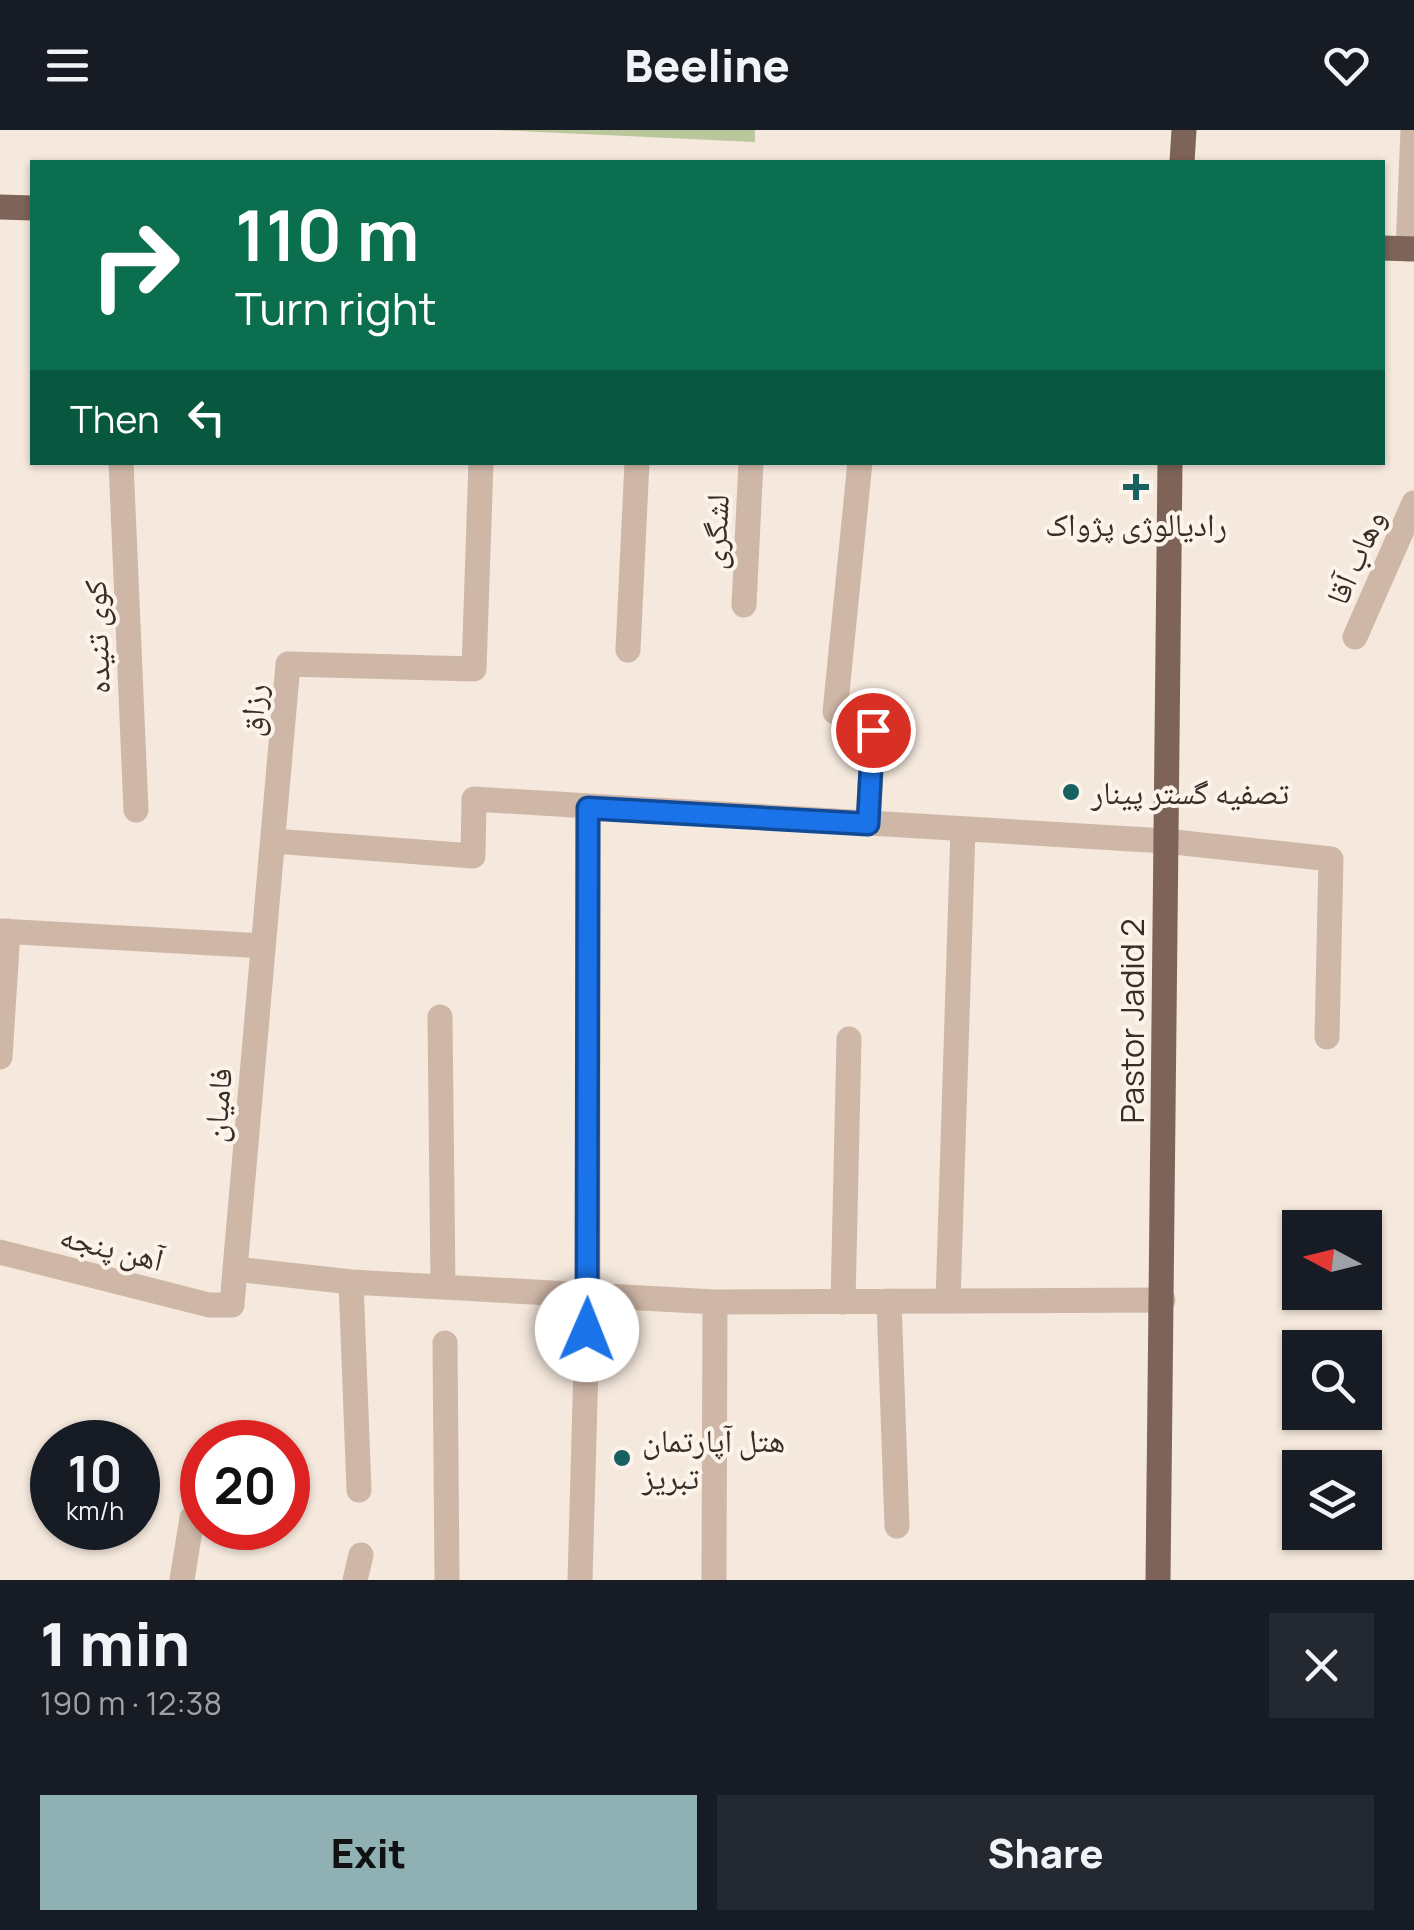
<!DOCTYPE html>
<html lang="en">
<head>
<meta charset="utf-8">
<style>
	:root { --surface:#171b24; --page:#242831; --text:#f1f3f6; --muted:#9ea1a6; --accent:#90b1b3 }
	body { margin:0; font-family:Manrope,"Noto Naskh Arabic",sans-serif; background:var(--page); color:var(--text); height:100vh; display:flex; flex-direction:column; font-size:38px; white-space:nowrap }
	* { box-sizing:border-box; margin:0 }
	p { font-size:32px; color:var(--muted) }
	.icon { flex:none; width:55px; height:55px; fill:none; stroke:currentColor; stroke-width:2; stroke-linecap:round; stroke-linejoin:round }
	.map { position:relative; height:1450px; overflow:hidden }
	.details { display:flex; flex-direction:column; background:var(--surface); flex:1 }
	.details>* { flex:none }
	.hud { position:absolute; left:30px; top:30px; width:1355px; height:305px; border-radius:0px; box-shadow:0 2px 8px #0004; background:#0b6e4f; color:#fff; overflow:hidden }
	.needle { width:65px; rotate:277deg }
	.controls { position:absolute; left:1282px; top:1080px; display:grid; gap:20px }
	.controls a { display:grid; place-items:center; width:100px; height:100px; border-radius:0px; background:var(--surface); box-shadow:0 2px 8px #0004; font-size:50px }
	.speed { position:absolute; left:30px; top:1290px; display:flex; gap:20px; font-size:50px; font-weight:700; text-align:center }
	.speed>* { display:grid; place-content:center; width:130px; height:130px; border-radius:50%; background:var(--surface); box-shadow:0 2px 8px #0004; line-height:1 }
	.speed small { font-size:25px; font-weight:400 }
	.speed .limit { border:15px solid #d22; background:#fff; color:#111 }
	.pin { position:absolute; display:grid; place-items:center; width:85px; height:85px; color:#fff; margin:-42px; border:5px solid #fff; border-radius:50%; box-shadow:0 2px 10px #0007 }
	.me { position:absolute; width:110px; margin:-55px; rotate:1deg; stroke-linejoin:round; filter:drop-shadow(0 0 8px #0008) }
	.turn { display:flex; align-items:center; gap:35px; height:210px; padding:0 40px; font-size:45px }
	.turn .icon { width:130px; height:130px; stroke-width:2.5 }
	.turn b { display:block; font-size:70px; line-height:85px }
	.then { display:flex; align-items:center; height:95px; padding:0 40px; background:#0003; gap:20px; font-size:38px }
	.round { display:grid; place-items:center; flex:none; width:105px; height:105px; border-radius:0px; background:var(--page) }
	.head { display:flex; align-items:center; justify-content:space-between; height:170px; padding:0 40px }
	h1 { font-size:60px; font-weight:800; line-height:75px }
	.cta { display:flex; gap:20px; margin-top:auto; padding:20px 40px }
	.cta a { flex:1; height:115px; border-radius:0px; background:var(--accent); color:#111; font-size:40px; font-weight:800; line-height:115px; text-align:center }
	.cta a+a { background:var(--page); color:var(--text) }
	header { display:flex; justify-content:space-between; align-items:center; height:130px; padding:0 40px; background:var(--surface); font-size:45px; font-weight:800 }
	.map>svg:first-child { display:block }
	.green { fill:#bac69b }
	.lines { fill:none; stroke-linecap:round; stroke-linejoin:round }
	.minor { stroke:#cfb7a7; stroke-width:25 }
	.major { stroke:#7e6358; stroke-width:25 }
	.route-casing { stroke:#114b97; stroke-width:25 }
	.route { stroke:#1a73e8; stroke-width:18 }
	.poi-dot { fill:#196061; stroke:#fcf3ea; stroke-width:4 }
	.labels { text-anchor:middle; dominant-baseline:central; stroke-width:8; stroke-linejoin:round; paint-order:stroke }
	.poi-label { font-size:32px; fill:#3a2d28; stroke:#fcf3ea; text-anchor:start }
	.street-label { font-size:32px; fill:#3a2d28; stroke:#fcf3ea }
</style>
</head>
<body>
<header><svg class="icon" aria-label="menu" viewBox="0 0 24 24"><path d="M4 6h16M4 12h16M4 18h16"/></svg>Beeline<svg class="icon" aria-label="heart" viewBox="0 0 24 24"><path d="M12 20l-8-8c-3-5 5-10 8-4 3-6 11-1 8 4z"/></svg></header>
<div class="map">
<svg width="1414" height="1450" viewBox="0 0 1414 1450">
	<rect width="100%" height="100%" fill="#f5e8dd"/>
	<path class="green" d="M495,0H755V12Z"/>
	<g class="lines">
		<path class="minor" d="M1408,119L1413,0
			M121,332L136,680
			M860,332L835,582L873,600L868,694
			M744,475L751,332
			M1355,507L1414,373
			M628,520L637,332
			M273,711L473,726L474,669L1165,711L1331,729L1327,907
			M0,801L263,816
			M440,887L443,1157
			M0,927L8,801
			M0,1122L209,1175H232L235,1139L351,1152L715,1172L1163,1170
			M235,1139L288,534L474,539L481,332
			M351,1152L359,1360
			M889,1171L897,1396
			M948,1171L963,699
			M843,1172L849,909
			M445,1213L447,1450
			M182,1450L192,1388L202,1389
			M355,1450L361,1425
			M580,1450L588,1164V677
			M714,1450L715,1172"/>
		<path class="major" d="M1182,32L1184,0
			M0,77L32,78
			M1382,118L1414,119
			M1158,1450L1170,332"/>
	</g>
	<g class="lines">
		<g class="route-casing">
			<path id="route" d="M587,1200L588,678L868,694L873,600"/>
		</g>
		<use href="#route" class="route"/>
	</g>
	<g class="poi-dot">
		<path d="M1131 342h10v10h10v10h-10v10h-10v-10h-10v-10h10z"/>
		<circle cx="1071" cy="662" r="10"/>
		<circle cx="622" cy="1328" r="10"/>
	</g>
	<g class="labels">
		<g class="poi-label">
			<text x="1136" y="394" text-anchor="middle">رادیالوژی پژواک</text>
			<text x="1091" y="662">تصفیه گستر پینار</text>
			<text x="642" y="1310">هتل آپارتمان<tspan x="642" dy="37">تبریز</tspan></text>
		</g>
		<g class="street-label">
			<text transform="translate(715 402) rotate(-87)">لشگری</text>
			<text transform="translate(1355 427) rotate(-66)">وهاب آقا</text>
			<text transform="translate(96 507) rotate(-92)">کوی تنیده</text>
			<text transform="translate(252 580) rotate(-85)">رزاق</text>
			<text transform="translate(1132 891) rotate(-90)">Pastor Jadid 2</text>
			<text transform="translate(217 975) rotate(-85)">فامیان</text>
			<text transform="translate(112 1117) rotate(14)">آهن پنجه</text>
		</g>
	</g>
</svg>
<div class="controls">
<a><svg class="needle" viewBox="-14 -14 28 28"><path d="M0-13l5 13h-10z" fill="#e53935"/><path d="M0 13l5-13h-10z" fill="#9ea1a6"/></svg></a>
<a><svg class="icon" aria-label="search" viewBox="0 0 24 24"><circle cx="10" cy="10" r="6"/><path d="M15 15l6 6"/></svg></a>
<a><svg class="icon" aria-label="layers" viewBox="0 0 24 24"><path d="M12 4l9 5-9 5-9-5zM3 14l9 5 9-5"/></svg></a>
</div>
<div class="speed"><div>10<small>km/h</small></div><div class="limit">20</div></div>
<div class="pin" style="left:873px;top:600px;background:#d93025"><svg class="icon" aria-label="arrive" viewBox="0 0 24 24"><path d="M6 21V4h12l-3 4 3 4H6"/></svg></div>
<svg class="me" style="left:587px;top:1200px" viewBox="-20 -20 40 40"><circle r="19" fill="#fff"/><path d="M0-13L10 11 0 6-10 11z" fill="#1a73e8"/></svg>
<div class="hud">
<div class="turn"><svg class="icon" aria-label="right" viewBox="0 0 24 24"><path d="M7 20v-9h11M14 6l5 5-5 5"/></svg><div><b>110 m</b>Turn right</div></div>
<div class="then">Then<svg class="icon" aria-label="left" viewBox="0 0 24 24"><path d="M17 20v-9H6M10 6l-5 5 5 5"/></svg></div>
</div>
</div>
<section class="details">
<div class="head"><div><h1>1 min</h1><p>190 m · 12:38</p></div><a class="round"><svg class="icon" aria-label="close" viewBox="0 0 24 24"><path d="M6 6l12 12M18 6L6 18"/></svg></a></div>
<div class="cta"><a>Exit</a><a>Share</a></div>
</section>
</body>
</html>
